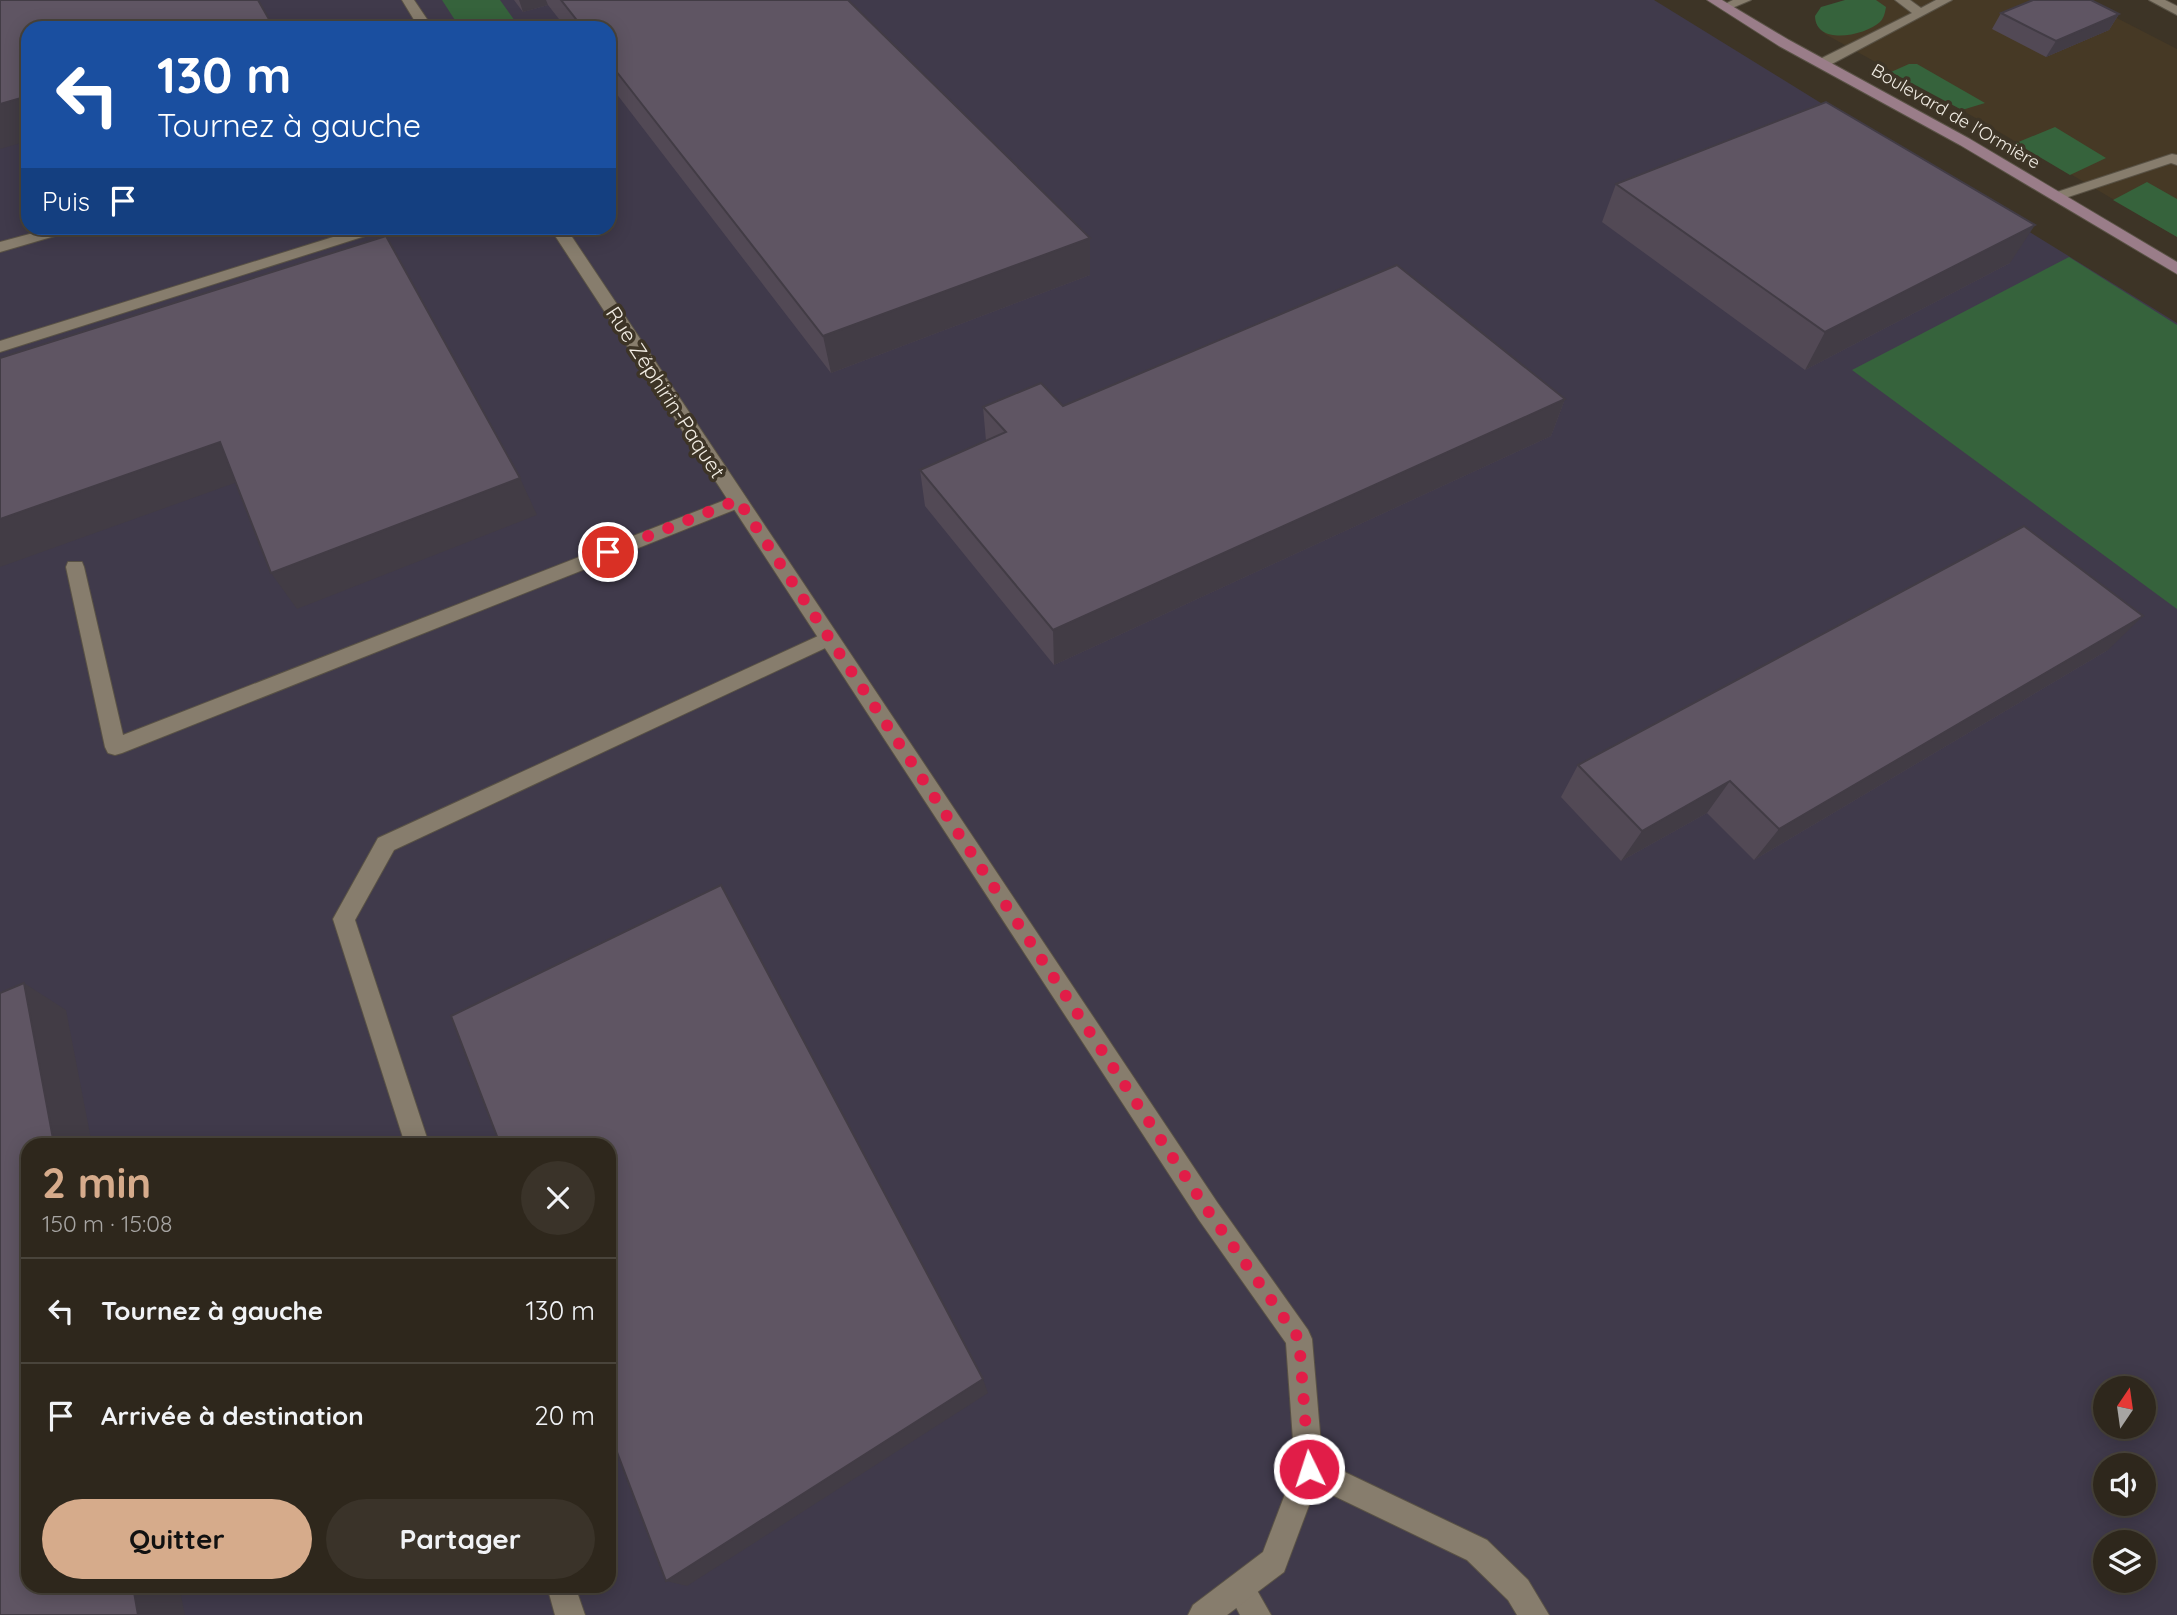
<!DOCTYPE html>
<html lang="fr">
<head>
<meta charset="utf-8">
<style>
	:root { --surface:#2e271c; --page:#3a3329; --text:#f1f3f6; --muted:#a7a5a3; --line:#49443b; --accent:#d6ab8b }
	body { margin:0; font-family:Quicksand,sans-serif; background:var(--page); color:var(--text); height:100vh; display:flex; flex-direction:column; font-size:26px; white-space:nowrap }
	* { box-sizing:border-box; margin:0 }
	p { font-size:23px; color:var(--muted) }
	.icon { flex:none; width:38px; height:38px; fill:none; stroke:currentColor; stroke-width:2; stroke-linecap:round; stroke-linejoin:round }
	.map { position:relative; flex:1; overflow:hidden }
	.drawer { position:absolute; left:21px; top:1138px; width:595px; height:455px; display:flex; flex-direction:column; background:var(--surface); border-radius:21px; box-shadow:0 4px 18px #0003,0 0 0 2px var(--line) }
	.drawer>* { flex:none }
	.banner { position:absolute; left:21px; top:21px; width:595px; height:214px; border-radius:21px; box-shadow:0 4px 18px #0003,0 0 0 2px var(--line); background:#1a4fa0; color:#fff; overflow:hidden }
	.needle { width:46px; rotate:13deg }
	.buttons { position:absolute; left:2093px; top:1376px; display:grid; gap:14px }
	.buttons a { display:grid; place-items:center; width:63px; height:63px; border-radius:50%; background:var(--surface); box-shadow:0 4px 18px #0003,0 0 0 2px var(--line); font-size:35px }
	.pin { position:absolute; display:grid; place-items:center; width:60px; height:60px; color:#fff; margin:-30px; border:4px solid #fff; border-radius:50%; box-shadow:0 2px 7px #0007 }
	.me { position:absolute; width:77px; margin:-38px; rotate:356deg; stroke-linejoin:round; filter:drop-shadow(0 0 5px #0008) }
	.turn { display:flex; align-items:center; gap:24px; height:147px; padding:0 21px; font-size:32px }
	.turn .icon { width:91px; height:91px; stroke-width:2.5 }
	.turn b { display:block; font-size:49px; line-height:60px }
	.then { display:flex; align-items:center; height:66px; padding:0 21px; background:#0003; gap:14px; font-size:26px }
	.round { display:grid; place-items:center; flex:none; width:74px; height:74px; border-radius:37px; background:var(--page) }
	.overview { display:flex; align-items:center; justify-content:space-between; height:119px; padding:0 21px }
	h1 { font-size:42px; font-weight:700; line-height:52px; color:var(--accent) }
	.cta { display:flex; gap:14px; margin-top:auto; padding:14px 21px }
	.cta a { flex:1; height:80px; border-radius:42px; background:var(--accent); color:#111; font-size:28px; font-weight:700; line-height:80px; text-align:center }
	.cta a+a { background:var(--page); color:var(--text) }
	ul { padding:0; list-style:none }
	li { display:flex; align-items:center; gap:21px; height:105px; padding:0 21px; border-top:2px solid var(--line) }
	li div { flex:1 }
	li b { display:block; font-size:26px }
	li em { font-style:normal }
	.map>svg:first-child { display:block }
	.built { fill:#463925 }
	.industrial { fill:#403a4b; fill-rule:evenodd }
	.green { fill:#36633c }
	.lines { fill:none; stroke-linecap:round; stroke-linejoin:round }
	.lane-casing { stroke:#595245; stroke-width:2 }
	.street-casing { stroke:#595245; stroke-width:2 }
	.secondary-casing { stroke:#595245; stroke-width:2 }
	.lane { fill:#877d6d; fill-rule:evenodd }
	.street { fill:#877d6d; fill-rule:evenodd }
	.secondary { fill:#9a7d89; fill-rule:evenodd }
	.wall { fill:#524955 }
	.shaded-wall { fill:#423c45 }
	.building { fill:#5f5563; stroke:#423c45; stroke-width:2 }
	.route { stroke:#e11d48; stroke-width:12; stroke-dasharray:0 21.6 }
	.labels { text-anchor:middle; dominant-baseline:central; stroke-width:7; stroke-linejoin:round; paint-order:stroke }
	.far-street-label { font-size:18px; fill:#f1ece3; stroke:#3d3426 }
	.street-label { font-size:21px; fill:#f1ece3; stroke:#3d3426 }
</style>
</head>
<body>
<div class="map">
<svg width="2177" height="1615" viewBox="0 0 2177 1615">
	<rect width="100%" height="100%" fill="#3d3426"/>
	<path class="built" d="M1846,0H2082L2177,49V237L1962,110L1825,34L1816,23L1815,16Z"/>
	<path class="industrial" d="M0,0H1654L2177,323V1615H0ZM28,28H609V228H28ZM28,1144H609V1586H28ZM2105,1388H2144V1426H2105ZM2105,1465H2144V1503H2105ZM2105,1542H2144V1580H2105Z"/>
	<path class="green" d="M442,0H500L520,28H460Z
		M1845,0H1876L1886,7C1885,13 1884,18 1880,22C1866,35 1816,47 1815,16L1821,7Z
		M1909,64H1917L1985,103L1962,110L1891,72Z
		M2055,127L2106,158L2070,175L2016,143Z
		M2147,182L2177,199V237L2113,200Z
		M2069,257L2177,325V609L1852,370Z"/>
	<g class="lines">
		<g class="lane-casing">
			<path id="lane" d="M1895,0H1910L1921,8L1936,0H1952L1828,66H1818V60L1912,13Z
				M2149,0H2165L2177,6V15Z
				M2172,154L2177,155V165L2171,163L2056,201L2049,197L2051,194Z
				M52,228H75L72,231L0,252V242Z
				M362,228H384L381,231L0,352V341Z
				M738,495L744,496L747,501L744,506L122,753L115,755L108,753L105,747L66,567L68,562H82L84,567L123,735Z
				M829,631L836,633L839,638L836,643L394,850L355,920L429,1144H405L333,919L378,838Z
				M1309,1455L1487,1540L1528,1580L1549,1615H1517L1508,1600L1467,1560L1299,1479L1295,1469L1299,1459Z
				M1240,1574L1250,1578L1271,1615H1240L1226,1588L1230,1578Z
				M547,1586H575L585,1615H555Z"/>
		</g>
		<g class="street-casing">
			<path id="street" d="M402,0H414L433,28H419Z
				M1733,0H1751L1725,11L1719,7Z
				M550,228H566L1217,1202L1308,1330L1312,1339L1323,1468L1284,1572L1227,1615H1188L1193,1605L1263,1552L1295,1468L1286,1343L1199,1220Z"/>
		</g>
		<g class="secondary-casing">
			<path id="secondary" d="M1707,0H1722L1789,40L1970,139L2177,262V274L1960,145L1779,46Z"/>
		</g>
		<use href="#lane" class="lane"/>
		<use href="#street" class="street"/>
		<use href="#secondary" class="secondary"/>
	</g>
	<path class="wall" d="M514,0H848L1090,275L831,373L609,84V28H566L548,5L523,12Z
		M2001,13L2119,14L2109,30L2046,57L1992,29Z
		M1616,184L2010,263L1805,370L1602,222Z
		M1565,399L1551,436L1054,665L925,506L920,470L986,441L983,407Z
		M2108,650L1754,860L1707,813L1621,861L1561,797L1578,765Z"/>
	<path class="shaded-wall" d="M519,0H546L548,5L523,12Z
		M2119,14L2109,30L2046,57L2056,41Z
		M28,96V141L0,149V104Z
		M2035,225L2010,263L1805,370L1825,332Z
		M1090,238V275L831,373L823,336Z
		M1565,399L1551,436L1054,665L1053,630Z
		M220,442L246,479L0,567V519Z
		M520,478L537,515L297,609L271,573Z
		M2143,616L2108,650L1754,860L1779,829Z
		M1730,781L1707,813L1621,861L1642,831Z
		M24,983L66,1010L92,1144H54Z
		M983,1379L988,1393L687,1586L666,1581Z
		M133,1586H179L185,1615H138Z"/>
	<path class="building" d="M0,0H258L274,28H28V96L0,104Z
		M561,0H848L1090,238L823,336L609,62V28H583Z
		M2033,0H2091L2119,14L2056,41L2001,13Z
		M1826,102L2035,225L1825,332L1616,184Z
		M386,236L520,478L271,573L220,442L0,519V358Z
		M1397,265L1565,399L1053,630L920,470L1006,432L983,407L1041,383L1063,406Z
		M2024,526L2143,616L1779,829L1730,781L1642,831L1578,765Z
		M721,885L983,1379L666,1581L609,1431V1144H500L451,1016Z
		M24,983L54,1144H28V1586H133L138,1615H0V993Z"/>
	<g class="lines">
		<path class="route" d="M608,552L738,500L1208,1211L1299,1339L1309,1469"/>
	</g>
	<g class="labels">
		<g class="far-street-label">
			<text transform="translate(1956 116) rotate(30)">Boulevard de l'Ormière</text>
		</g>
		<g class="street-label">
			<text transform="translate(666 392) rotate(57)">Rue Zéphirin-Paquet</text>
		</g>
	</g>
</svg>
<div class="buttons">
<a><svg class="needle" viewBox="-14 -14 28 28"><path d="M0-13l5 13h-10z" fill="#e53935"/><path d="M0 13l5-13h-10z" fill="#a7a5a3"/></svg></a>
<a><svg class="icon" aria-label="sound" viewBox="0 0 24 24"><path d="M4 9h4l5-4v14l-5-4H4zM17 9q2 3 0 6"/></svg></a>
<a><svg class="icon" aria-label="layers" viewBox="0 0 24 24"><path d="M12 4l9 5-9 5-9-5zM3 14l9 5 9-5"/></svg></a>
</div>
<div class="pin" style="left:608px;top:552px;background:#d93025"><svg class="icon" aria-label="arrive" viewBox="0 0 24 24"><path d="M6 21V4h12l-3 4 3 4H6"/></svg></div>
<svg class="me" style="left:1309px;top:1469px" viewBox="-20 -20 40 40"><circle r="17" fill="#e11d48" stroke="#fff" stroke-width="3"/><path d="M0-11L8 9 0 5-8 9z" fill="#fff"/></svg>
<div class="banner">
<div class="turn"><svg class="icon" aria-label="left" viewBox="0 0 24 24"><path d="M17 20v-9H6M10 6l-5 5 5 5"/></svg><div><b>130 m</b>Tournez à gauche</div></div>
<div class="then">Puis<svg class="icon" aria-label="arrive" viewBox="0 0 24 24"><path d="M6 21V4h12l-3 4 3 4H6"/></svg></div>
</div>
<section class="drawer">
<div class="overview"><div><h1>2 min</h1><p>150 m · 15:08</p></div><a class="round"><svg class="icon" aria-label="close" viewBox="0 0 24 24"><path d="M6 6l12 12M18 6L6 18"/></svg></a></div>
<ul>
<li><svg class="icon" aria-label="left" viewBox="0 0 24 24"><path d="M17 20v-9H6M10 6l-5 5 5 5"/></svg><div><b>Tournez à gauche</b></div><em>130 m</em></li>
<li><svg class="icon" aria-label="arrive" viewBox="0 0 24 24"><path d="M6 21V4h12l-3 4 3 4H6"/></svg><div><b>Arrivée à destination</b></div><em>20 m</em></li>
</ul>
<div class="cta"><a>Quitter</a><a>Partager</a></div>
</section>
</div>
</body>
</html>
